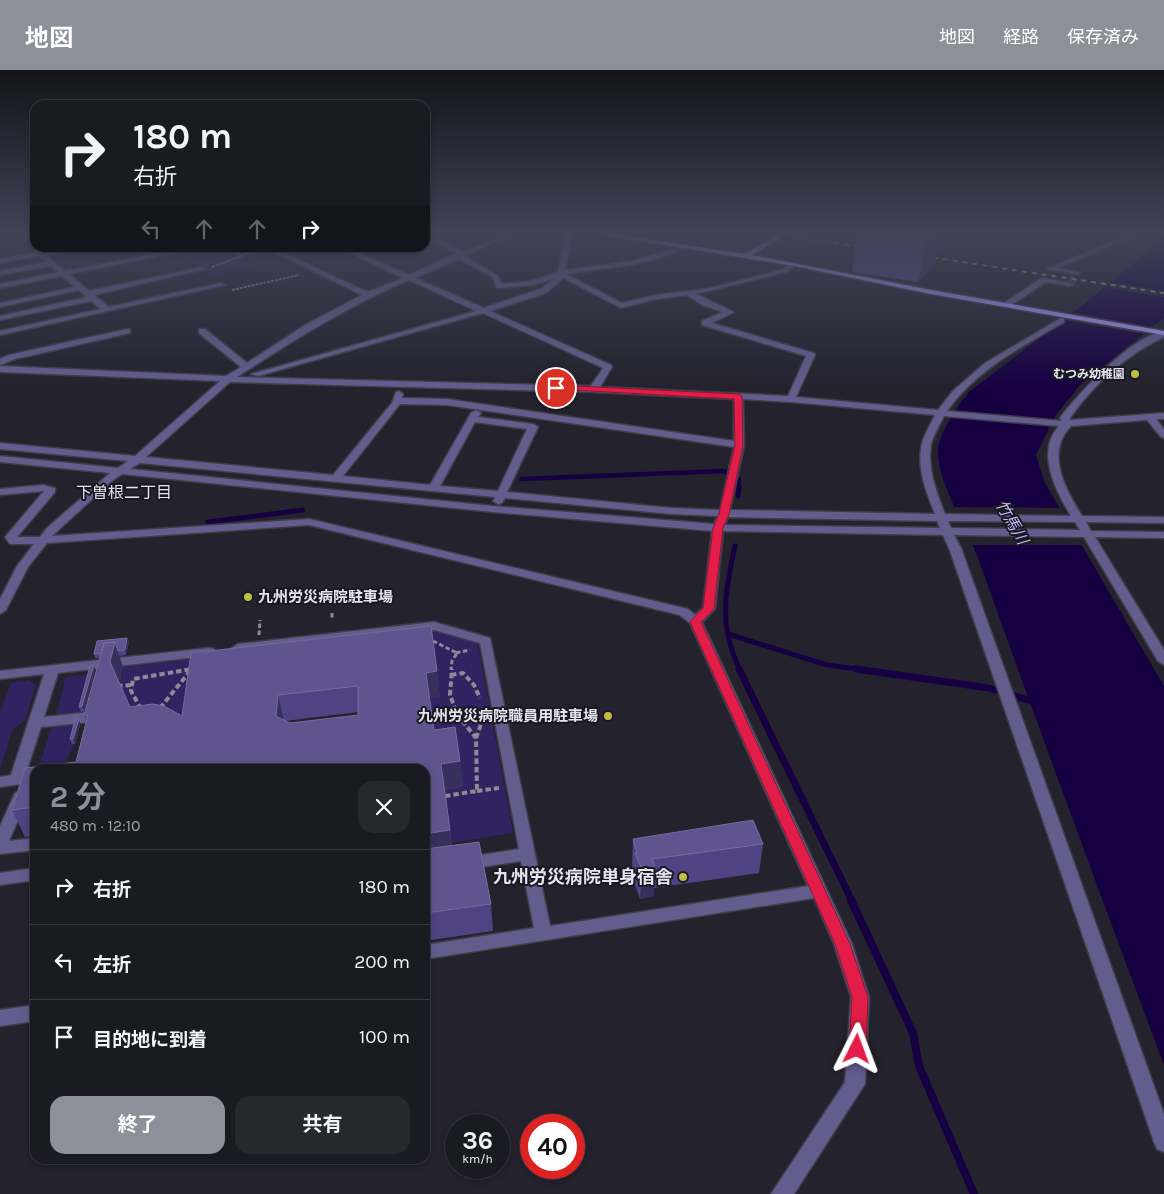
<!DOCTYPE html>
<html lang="ja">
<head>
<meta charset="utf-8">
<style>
	:root { --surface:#1a1a22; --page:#27272f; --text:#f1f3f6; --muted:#9fa1a5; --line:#383840; --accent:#8c9099 }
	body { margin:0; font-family:Karla,"Noto Sans JP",sans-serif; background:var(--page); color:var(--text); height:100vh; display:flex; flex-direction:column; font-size:19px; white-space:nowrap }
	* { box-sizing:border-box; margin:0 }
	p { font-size:16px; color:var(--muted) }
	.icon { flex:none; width:28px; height:28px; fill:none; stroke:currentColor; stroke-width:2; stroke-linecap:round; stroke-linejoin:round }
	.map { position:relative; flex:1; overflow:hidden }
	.sheet { position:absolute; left:30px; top:694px; width:400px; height:400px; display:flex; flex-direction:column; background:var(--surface); border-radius:15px; box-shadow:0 2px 8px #0003,0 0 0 1px var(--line) }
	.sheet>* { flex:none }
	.top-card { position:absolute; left:30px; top:30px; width:400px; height:152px; border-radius:15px; box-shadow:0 2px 8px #0003,0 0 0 1px var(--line); background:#1a1a22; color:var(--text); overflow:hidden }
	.speed { position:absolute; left:445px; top:1044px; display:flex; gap:10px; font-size:25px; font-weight:700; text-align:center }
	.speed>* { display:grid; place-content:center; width:65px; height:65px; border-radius:50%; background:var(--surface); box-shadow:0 2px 8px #0003,0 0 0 1px var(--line); line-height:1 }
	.speed small { font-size:12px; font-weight:400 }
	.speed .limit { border:8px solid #d22; background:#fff; color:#111 }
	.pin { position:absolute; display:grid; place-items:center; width:42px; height:42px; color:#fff; margin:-21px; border:2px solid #fff; border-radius:50%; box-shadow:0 1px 5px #0007 }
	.me { position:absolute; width:55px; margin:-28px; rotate:3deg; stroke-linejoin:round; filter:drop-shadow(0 0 4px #0008) }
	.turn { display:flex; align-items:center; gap:18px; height:105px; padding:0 20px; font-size:22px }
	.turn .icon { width:65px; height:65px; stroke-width:2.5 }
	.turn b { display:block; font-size:35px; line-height:42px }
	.lanes { display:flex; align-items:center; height:48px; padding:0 20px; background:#0003; justify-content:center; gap:25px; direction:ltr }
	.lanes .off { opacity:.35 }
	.round { display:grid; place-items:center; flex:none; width:52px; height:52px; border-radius:15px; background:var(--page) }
	.summary { display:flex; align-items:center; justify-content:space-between; height:85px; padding:0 20px }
	h1 { font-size:30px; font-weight:700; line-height:38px; color:var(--accent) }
	.action { display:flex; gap:10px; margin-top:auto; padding:10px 20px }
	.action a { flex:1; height:58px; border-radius:15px; background:var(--accent); color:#fff; font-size:20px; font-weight:700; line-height:58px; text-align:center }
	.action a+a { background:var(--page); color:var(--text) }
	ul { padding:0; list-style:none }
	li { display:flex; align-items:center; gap:15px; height:75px; padding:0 20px; border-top:1px solid var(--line) }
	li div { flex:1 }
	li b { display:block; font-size:19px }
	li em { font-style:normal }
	header { display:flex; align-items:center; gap:30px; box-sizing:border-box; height:70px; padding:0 25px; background:var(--accent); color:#fff }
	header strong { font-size:24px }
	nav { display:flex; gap:28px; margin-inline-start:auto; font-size:18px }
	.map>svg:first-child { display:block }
	.green { fill:#312361 }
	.water { fill:#170041 }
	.pier { fill:#23222d }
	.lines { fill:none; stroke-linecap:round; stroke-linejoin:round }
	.stream-far3 { stroke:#170041; stroke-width:4.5 }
	.stream-far2 { stroke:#170041; stroke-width:5 }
	.stream-far1 { stroke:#170041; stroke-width:7 }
	.stream { stroke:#170041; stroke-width:8 }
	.minor-tunnel { stroke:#403f4a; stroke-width:8; stroke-dasharray:8 4; stroke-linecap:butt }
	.minor-casing { stroke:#3e3d48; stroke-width:3 }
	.major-casing { stroke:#3e3d48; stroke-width:3 }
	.path-far2 { stroke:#8c8b95; stroke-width:2; stroke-dasharray:3 1; stroke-linecap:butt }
	.path-far1 { stroke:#8c8b95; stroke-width:3; stroke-dasharray:4.5 2.5; stroke-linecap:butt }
	.path { stroke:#8c8b95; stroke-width:4; stroke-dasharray:5.5 3; stroke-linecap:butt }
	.minor { fill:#635d8e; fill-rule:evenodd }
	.major { fill:#a494fa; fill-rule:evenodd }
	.rail { stroke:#93939c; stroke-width:2; stroke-dasharray:5 5; stroke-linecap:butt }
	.wall { fill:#504383; fill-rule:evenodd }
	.shaded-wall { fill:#372f5c }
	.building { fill:#60548e; stroke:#756b9d; fill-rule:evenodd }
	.route { fill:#e11d48; stroke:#92132f }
	.poi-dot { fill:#bfbe42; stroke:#191823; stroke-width:2 }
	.labels { text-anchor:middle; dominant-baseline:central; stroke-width:4; stroke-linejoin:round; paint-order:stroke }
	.far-poi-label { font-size:12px; font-weight:bold; fill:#e4e4ec; stroke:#191823; text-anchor:end }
	.poi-label { font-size:15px; font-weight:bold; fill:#e4e4ec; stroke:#191823; text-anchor:start }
	.neighbourhood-label { font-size:16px; fill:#e4e4ec; stroke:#191823 }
	.water-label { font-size:16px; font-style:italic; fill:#c2bcf8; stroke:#191823 }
	.near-poi-label { font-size:18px; font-weight:bold; fill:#e4e4ec; stroke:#191823; text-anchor:end }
</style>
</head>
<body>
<header>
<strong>地図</strong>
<nav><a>地図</a><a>経路</a><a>保存済み</a></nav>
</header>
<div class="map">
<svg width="1164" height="1124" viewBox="0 0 1164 1124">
	<rect width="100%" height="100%" fill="#23222d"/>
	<path class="green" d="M196,178H262L276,183L243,190L253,196L211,205L176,181Z
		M431,561L473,571L478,575L513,763L451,773L429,629L440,627L434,582L190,669L162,660L117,627L124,597Z
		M89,604L91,608L81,644L56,647L65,609L68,607Z
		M29,610L36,615L25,650L12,661L0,700V642L11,613Z
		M73,653L78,656C72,678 72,701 42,696L40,693L52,656Z"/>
	<path class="water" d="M1164,168V248L1080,315L1055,346L1036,385L1044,411L1164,616V995C1101,827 1039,659 979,491C968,460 935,409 938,378C940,362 959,334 969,322L1084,234Z"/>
	<path class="pier" d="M1109,212L1164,221V227L1103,217Z
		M1075,243L1157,258L1148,265L1065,250Z
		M953,437L1062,438L1084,475H971Z"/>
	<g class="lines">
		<path class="stream-far3" d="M521,409L724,401L739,409L738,419"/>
		<path class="stream-far2" d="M738,426L739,417
			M208,452L303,440
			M735,476C725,522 718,556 740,600
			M728,564L827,595L865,600"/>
		<path class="stream-far1" d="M739,599L852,831
			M856,599L989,618L1035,632"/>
		<path class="stream" d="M851,830L913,963L919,996L974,1124"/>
		<path class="minor-tunnel" d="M1070,214L1077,204"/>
		<g class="minor-casing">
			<path id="minor" d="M29,162H35V166Z
				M425,162L464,182L511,162H519L464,186L497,205L502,214L532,211L558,202L567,162H573L565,200L632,191L688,175V177L656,189L632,195L566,204L622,233L656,225L706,219L782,200L792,193H796V195L786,202L696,224L734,242L712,253L814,283L815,285L796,327L938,340L953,321L985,293L1061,248H1064V252C1021,277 976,300 947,341L1061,351L1060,348C1075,327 1137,260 1164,263V267C1126,285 1094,314 1070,348V350L1164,343V349H1156L1164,359V368L1161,367L1147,350L1071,356C1045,383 1065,419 1082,446L1164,447V453L1086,452L1091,461L1164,462V468L1095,467L1164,580V595L1158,591L1084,467L954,465L961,478L1164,1044V1082L1157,1079L1154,1072L949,478L943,465L723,461L715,539L702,552L852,874L869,927L865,1014L794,1124H771L845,1012L851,927L834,874L814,828L425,889V875L534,858L521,791L468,799L462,797L460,793L462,789L468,787L519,779L480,573L434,560L238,582L232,578L238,574L434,552L490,568L550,856L808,816L690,553L680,545L309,455L47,473L28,497L6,540L0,544V529L17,496L34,474H10L5,467L44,421L0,425V419L43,415L55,418V422L17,467H40L47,458L110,403L0,392V386L118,398L128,391L0,379V373L135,386L220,311L0,302V296L226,306L241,297L199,263V259H205L247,293L305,255L362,225L265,178H272L368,222L403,208L340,178H347L409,205L457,183L425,167ZM459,189L492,207L497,218H500L533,215L556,208L540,219L484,238L415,208ZM563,208L621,238L656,229L687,225L702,235L723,242L702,251V255L806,286L788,326L600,317L612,297L611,295L490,241L546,223ZM409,210L476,241L251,304L258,306L483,243L603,298L591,316L237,307C294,270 346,237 409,210ZM230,312L594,322L734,329V371L447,329L402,328L403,324L399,321L396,322L392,333L333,405L146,387ZM743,329L791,332L935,345C931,354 924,364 922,374C916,397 927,424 935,444L730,440L744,375ZM400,334L447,335L734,377L720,440L671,438L507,422L538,357L533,354L478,347L481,343L476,340L471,343L430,415L343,406ZM944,346L1059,356C1035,382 1056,421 1071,446L945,444C937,424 927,398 931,375C933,365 940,355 944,346ZM475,352L527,359L498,421L440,416ZM140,393L495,427L493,431L498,434L502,433L505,428L671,444L718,446L714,454L493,436L130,399ZM122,404L493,442L712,461L703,538L695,545L688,539L309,449L52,466L112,411ZM728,447L937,451L940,458L725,455ZM948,451L1075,452L1080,460L951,458Z
				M1135,162H1143L1058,198L1079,203V205L1047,199Z
				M65,178H76L46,185L65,201L183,178H194L191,180L69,204L89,221L202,197L205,199L94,225L109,237L221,213L225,215L0,265V261L101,239L91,231L0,250V246L87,227L79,220L0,237V233L75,217L62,206L0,218V214L58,202L51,196L0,205V201L47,192L39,186L0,193V189Z
				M1042,208L1074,214L1070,216L1046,212L1008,237L1001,235Z
				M127,259H130V263L15,289L0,295V289L9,285Z
				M209,578L214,579L215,582L214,585L58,603L44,647L91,642L96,644L98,647L96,650L91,652L41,657L26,703L35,702V712L0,717V707L11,705L44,604L0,609V601Z
				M20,722L25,723L28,727L9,771L35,768V780L0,784V756L15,723Z
				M35,798V810L0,815V803Z
				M35,935V951L0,956V940Z"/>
		</g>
		<g class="major-casing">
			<path id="major" d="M586,162H600L744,184L784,162H791L752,185L931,220L1164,261V265L931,224L794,196Z"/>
		</g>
		<path class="path-far2" d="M228,178L242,186
			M212,197L258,180
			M232,220L299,205"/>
		<path class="path-far1" d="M332,543V550
			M259,565L260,550
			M433,571L457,583L452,591L451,600
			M456,583L470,580
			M185,600L193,599"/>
		<path class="path" d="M451,605L463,603L474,615L480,628
			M117,616L131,615
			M160,638L191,600
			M141,639L131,621L133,609L192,599
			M432,651L461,649
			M476,668L484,646
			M477,721L499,718
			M445,726L477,721L476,668L457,644L450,625L452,599"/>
		<use href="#minor" class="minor"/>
		<use href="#major" class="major"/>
		<path class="rail" d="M765,162L869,178
			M923,186L1164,223"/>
	</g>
	<path class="wall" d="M858,162H941L934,197L918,212L852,202Z
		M1026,162H1104L1091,165H1046Z
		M431,556L440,627L429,629L434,660L455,657L460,691L463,717L445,720L452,776L479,772L491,834L493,861L425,871V699H35V766L25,767L12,740L25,698L76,692L86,652L84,645L100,588H95L94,584L97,571L127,568L129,572L126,585L119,586L123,597L120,613L130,637L153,634L164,636L182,646L191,583ZM358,642V645L290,653L285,651Z
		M95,600L84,641L81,642L79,637Z
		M80,654L75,674H72L70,669Z
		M633,769L763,774L759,803L654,818V826L640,829L634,812V806L632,798Z"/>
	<path class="shaded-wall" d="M937,162H941L934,197L918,212L926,172Z
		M1092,162H1104L1091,165Z
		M127,568L129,572L126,585L125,580Z
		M115,572L123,597L119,618L110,592Z
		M94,595L95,600L84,641L82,636Z
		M437,601L440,627L429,629L426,603Z
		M278,625L284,651L276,646Z
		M79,649L80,654L75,674L73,669Z
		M460,691L463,717L444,720L441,694Z
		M450,760L453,787L425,792V764Z
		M655,797L654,826L640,829L642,800Z"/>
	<path class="building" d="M858,162H937L926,172Z
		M431,556L437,601L426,603L434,660L455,657L460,691L441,694L450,760L425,764V699H35V737L12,740L25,698L76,692L88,645H84L104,573L115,572L110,592L130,637L153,634L164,636L182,646L191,583ZM358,616V645L290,653L276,646L278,625Z
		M127,568L125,580L118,581L115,572L104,573L101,583L94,584L97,571Z
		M94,595L82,636L79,637L90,596Z
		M79,649L73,669H70L75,650Z
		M753,750L763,774L652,789L655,797L642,800L635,783H637L633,769Z
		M479,772L491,834L425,843V779Z"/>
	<linearGradient id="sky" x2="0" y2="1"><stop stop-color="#131319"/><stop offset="0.51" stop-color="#3f4457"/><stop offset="1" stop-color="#3f4457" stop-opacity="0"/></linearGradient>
	<rect width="1164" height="319" fill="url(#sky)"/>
	<path class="route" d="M556,315L738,324L742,326L743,375L729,444L723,458L714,539L701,552L850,874L868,927L866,979L863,985L857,987L851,985L849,979L852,927L835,874L690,552L703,538L713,458L719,444L735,375L734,329L553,319V316Z"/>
	<g class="poi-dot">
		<circle cx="1135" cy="304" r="5"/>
		<circle cx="248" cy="527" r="5"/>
		<circle cx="608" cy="646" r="5"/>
		<circle cx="683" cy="807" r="5"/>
	</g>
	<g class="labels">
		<g class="far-poi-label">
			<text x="1125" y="304">むつみ幼稚園</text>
		</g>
		<g class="poi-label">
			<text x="258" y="527">九州労災病院駐車場</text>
			<text x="598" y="646" text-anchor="end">九州労災病院職員用駐車場</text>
		</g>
		<g class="neighbourhood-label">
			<text x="124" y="422">下曽根二丁目</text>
		</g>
		<g class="water-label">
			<text transform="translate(1012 452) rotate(60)">竹馬川</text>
		</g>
		<g class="near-poi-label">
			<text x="673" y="807">九州労災病院単身宿舎</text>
		</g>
	</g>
</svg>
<div class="speed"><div>36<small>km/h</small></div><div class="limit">40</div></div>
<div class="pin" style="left:556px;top:318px;background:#d93025"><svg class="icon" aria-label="arrive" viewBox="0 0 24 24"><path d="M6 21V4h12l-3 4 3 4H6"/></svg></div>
<svg class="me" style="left:857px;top:979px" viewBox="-20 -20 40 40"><path d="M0-17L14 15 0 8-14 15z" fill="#e11d48" stroke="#fff" stroke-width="4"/></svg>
<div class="top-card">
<div class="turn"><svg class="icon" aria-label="right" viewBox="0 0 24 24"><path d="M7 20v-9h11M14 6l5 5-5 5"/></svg><div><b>180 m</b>右折</div></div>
<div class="lanes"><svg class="icon off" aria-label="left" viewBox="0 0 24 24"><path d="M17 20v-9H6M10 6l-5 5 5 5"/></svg><svg class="icon off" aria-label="ahead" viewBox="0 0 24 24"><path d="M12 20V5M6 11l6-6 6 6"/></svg><svg class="icon off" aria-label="ahead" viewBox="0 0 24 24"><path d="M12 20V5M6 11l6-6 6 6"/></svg><svg class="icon" aria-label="right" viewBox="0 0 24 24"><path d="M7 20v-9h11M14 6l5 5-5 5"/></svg></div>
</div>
<section class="sheet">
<div class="summary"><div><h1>2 分</h1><p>480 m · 12:10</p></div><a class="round"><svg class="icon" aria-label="close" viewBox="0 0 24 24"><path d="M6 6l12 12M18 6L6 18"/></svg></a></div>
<ul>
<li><svg class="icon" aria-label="right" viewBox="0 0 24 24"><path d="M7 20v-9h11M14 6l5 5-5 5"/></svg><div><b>右折</b></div><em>180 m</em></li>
<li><svg class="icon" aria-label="left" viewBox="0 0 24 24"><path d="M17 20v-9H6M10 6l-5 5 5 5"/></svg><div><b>左折</b></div><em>200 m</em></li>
<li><svg class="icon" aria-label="arrive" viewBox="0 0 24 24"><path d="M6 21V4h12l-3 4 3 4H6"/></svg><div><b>目的地に到着</b></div><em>100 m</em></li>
</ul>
<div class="action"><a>終了</a><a>共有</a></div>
</section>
</div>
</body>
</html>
